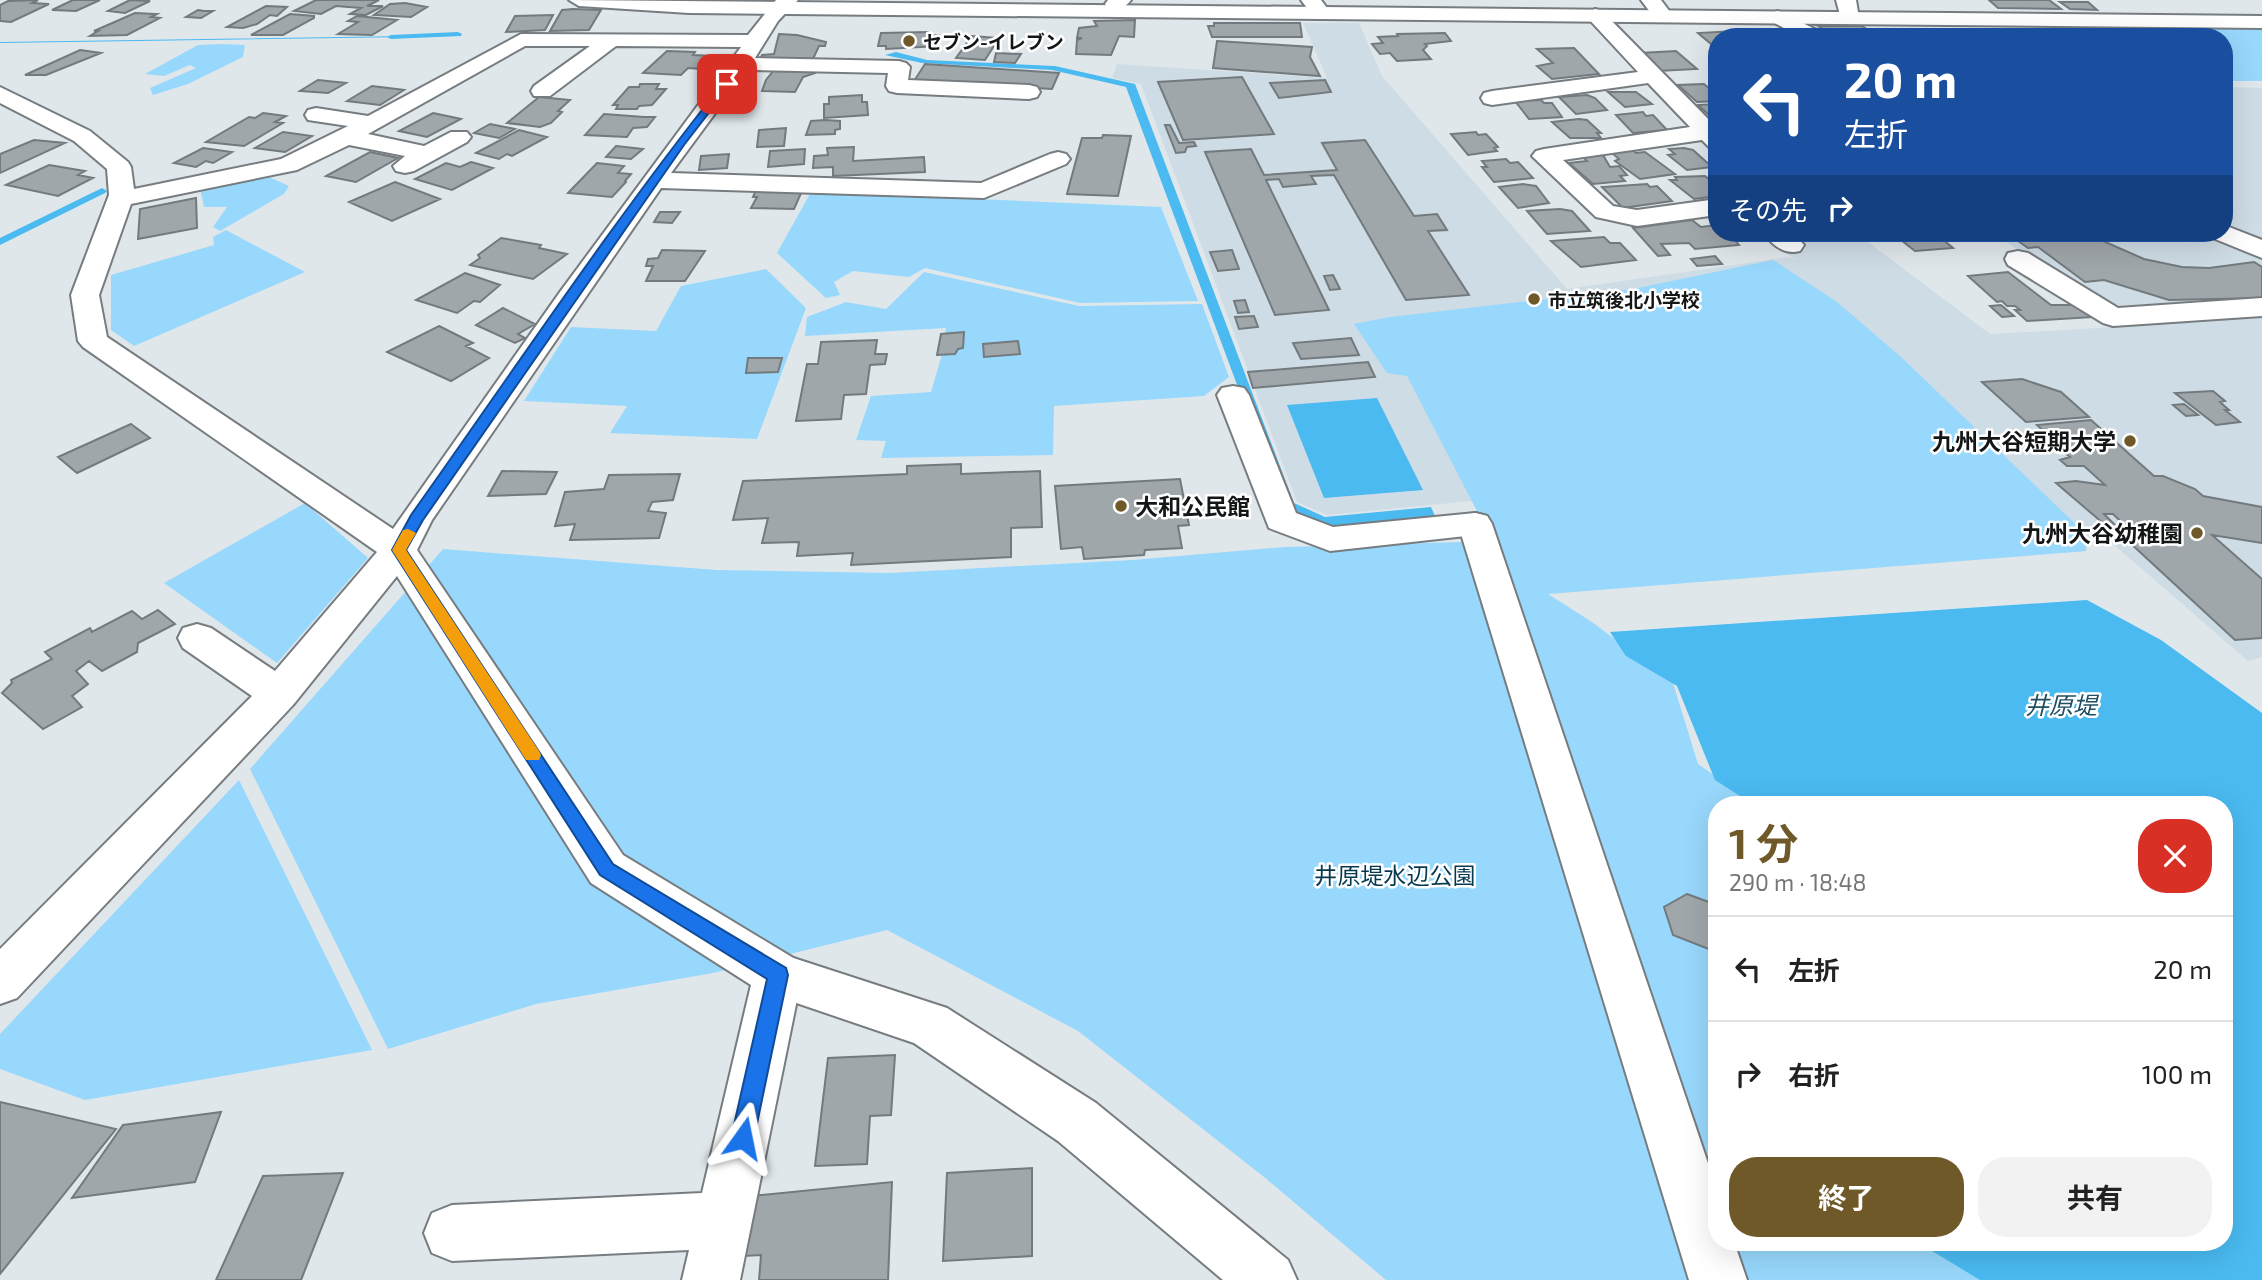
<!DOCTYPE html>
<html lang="ja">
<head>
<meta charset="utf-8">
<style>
	:root { --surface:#fff; --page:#f2f2f2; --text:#222; --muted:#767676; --line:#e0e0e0; --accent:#705929 }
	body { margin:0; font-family:"Exo 2","Noto Sans JP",sans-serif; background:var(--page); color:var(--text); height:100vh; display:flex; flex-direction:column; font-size:26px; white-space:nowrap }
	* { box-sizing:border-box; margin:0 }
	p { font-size:23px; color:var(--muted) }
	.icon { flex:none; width:38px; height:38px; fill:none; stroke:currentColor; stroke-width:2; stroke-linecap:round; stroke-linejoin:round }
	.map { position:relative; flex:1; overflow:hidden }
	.sheet { position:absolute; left:1708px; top:796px; width:525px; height:455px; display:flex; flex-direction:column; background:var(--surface); border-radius:28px; box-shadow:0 7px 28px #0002 }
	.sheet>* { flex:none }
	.banner { position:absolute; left:1708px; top:28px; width:525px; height:214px; border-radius:28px; box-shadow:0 7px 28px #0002; background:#1a4fa0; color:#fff; overflow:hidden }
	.pin { position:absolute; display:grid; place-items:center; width:60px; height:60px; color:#fff; margin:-30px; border-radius:14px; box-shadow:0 4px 10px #0006 }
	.me { position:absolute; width:77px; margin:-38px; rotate:12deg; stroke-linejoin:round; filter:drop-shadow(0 0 5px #0008) }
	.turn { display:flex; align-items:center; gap:24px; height:147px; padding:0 21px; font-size:32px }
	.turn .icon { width:91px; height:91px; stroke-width:2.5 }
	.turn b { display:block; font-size:49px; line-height:60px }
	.then { display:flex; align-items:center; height:66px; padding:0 21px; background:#0003; gap:14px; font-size:26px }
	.round { display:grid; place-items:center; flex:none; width:74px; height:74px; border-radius:28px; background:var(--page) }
	.summary { display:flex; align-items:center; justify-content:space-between; height:119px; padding:0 21px }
	h1 { font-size:42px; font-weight:700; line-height:52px; color:var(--accent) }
	.button { display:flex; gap:14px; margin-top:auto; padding:14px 21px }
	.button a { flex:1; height:80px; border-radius:28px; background:var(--accent); color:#fff; font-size:28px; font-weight:700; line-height:80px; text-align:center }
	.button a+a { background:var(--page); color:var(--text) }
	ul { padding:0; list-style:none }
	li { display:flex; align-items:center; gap:21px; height:105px; padding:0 21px; border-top:2px solid var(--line) }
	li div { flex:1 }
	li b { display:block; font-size:26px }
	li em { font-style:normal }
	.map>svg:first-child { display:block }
	.built { fill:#cedce5 }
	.green { fill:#98d8fc }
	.water { fill:#4abaf1 }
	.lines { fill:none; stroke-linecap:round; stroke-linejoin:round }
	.stream { fill:#4abaf1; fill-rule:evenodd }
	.building { fill:#a0a7ab; stroke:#737a7d; stroke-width:2 }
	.street-casing { stroke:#767c7f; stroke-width:4 }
	.secondary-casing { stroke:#767c7f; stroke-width:4 }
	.highway-casing { stroke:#767c7f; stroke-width:4 }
	.street { fill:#fff; fill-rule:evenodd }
	.secondary { fill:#fff; fill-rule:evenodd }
	.highway { fill:#fff; fill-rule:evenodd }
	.route { fill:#1a73e8; stroke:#114b97; stroke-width:2 }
	.slow { fill:#f59e0b }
	.poi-dot { fill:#705929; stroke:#fff; stroke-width:2.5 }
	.labels { text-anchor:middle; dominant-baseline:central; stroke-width:5; stroke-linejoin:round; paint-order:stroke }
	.far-poi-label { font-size:19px; font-weight:bold; fill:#131516; stroke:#fff; text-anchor:start }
	.poi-label { font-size:23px; font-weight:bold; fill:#131516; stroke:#fff; text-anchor:end }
	.park-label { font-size:23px; fill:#06384f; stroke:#fff }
	.water-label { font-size:24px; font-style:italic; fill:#1f4d64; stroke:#fff }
</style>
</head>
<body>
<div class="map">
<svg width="2262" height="1280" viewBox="0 0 2262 1280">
	<rect width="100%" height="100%" fill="#e0e7eb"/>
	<path class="built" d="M1303,23H1359L1382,76L1567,289L1789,257L1796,261L1763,233H1856L1990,334L2132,326L1993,233H2224V87L2262,88V657L2248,661L2098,531L2087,535L2086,551L1522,596L1472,501L1327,515L1297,502L1141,84L1112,78L1117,64L1327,78Z"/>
	<path class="green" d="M2126,28L2262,29V81H2224V37H2137Z
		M222,44L245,45L243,57L188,84L153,95L150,88L196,68L190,65L164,76L145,74L198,45Z
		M269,177L289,186L284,194L220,231L213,227L227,207H204L200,188Z
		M811,192L1161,207L1198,301L1080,303L925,268L909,277L853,271L834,282L840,295L826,298L777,253Z
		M226,230L305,272L134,346L111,330V275L214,245L213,237Z
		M1773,260L1837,302L1901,357L2087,535L2086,551L1548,594L1592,622L1673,683L1698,764L1758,805H1717V1242L2118,1243L2130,1280H1386L1264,1177L1078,1031L887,930L713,973L536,1004L388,1049L250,769L443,549L717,570L890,573L1132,560L1285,547L1463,542L1507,569L1407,376L1387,373L1354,324L1390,317L1633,289Z
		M766,269L806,308L757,439L610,433L627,406L524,401L571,327L656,331L681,286Z
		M924,272L1079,306L1202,304L1229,377L1204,396L1054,406L1053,455L881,458L886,441L856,440L871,396L931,392L943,351L946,328L805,336L807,317L846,302L886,309Z
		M305,503L368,558L277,663L164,583Z
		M239,780L372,1050L85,1100L0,1069V1034Z"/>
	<path class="water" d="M411,36L409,37L0,43V42Z
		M896,52L927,60L1055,66L1135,84L1294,503L1325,517L1431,507L1435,516L1327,526L1283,508L1126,87L1052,70L922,63L885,55Z
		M1377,398L1423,490L1324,498L1287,405Z
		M2087,600L2161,640L2262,713V1280H1980L1919,1243L2224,1242V805H1754L1715,780L1677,686L1626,656L1610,632Z"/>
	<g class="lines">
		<path class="stream" d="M458,32L462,34L461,36L391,39L387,37L391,35Z
			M102,188L107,191L105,193L0,245V238Z"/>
	</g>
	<path class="building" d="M38,0L32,3L49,4L11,22L0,21V5L8,1Z
		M73,0H100L76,11L52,10Z
		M130,0L150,1L125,13L108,11Z
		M316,0H379L367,6H383L366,15L350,14L361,8L336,6L321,14L294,11Z
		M1989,0H2049L2061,9L1998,8Z
		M2060,2H2088L2097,10L2070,9Z
		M405,3L427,7L411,17L374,15L390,4Z
		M266,6L287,7L277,16L270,15L257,24L243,28L227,27Z
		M573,9L601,10L589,30L550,31L562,10Z
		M198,10L204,11H213L201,18L186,17Z
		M135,13L157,14L151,17L160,18L127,35L90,36L98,31H94Z
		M290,14L314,16V18L283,35H251Z
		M553,15L545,30L506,32L515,16Z
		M357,16L397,20L372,35L338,34L358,22L348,21Z
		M1135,20L1134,37L1119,36L1111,55L1076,54L1077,40L1082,38H1077L1079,28L1097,26L1094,21Z
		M1214,23H1300L1302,37H1212L1208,26H1214Z
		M1818,26H1862L1879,37H1837Z
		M1927,29H1949L1957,37H1935Z
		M2094,29H2114L2124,37H2075L2067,31L2098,32Z
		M1736,31L1743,37H1717V49L1698,33Z
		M928,32V36L939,35L938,46L886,49V46H878L881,33Z
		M1445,33L1451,41L1425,44L1427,46L1423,50L1431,59L1397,61L1390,53L1380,54L1372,44L1383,43L1378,37L1398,36L1397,34Z
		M779,34L797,35L826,42L825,46H819L812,61H760L762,55L774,54Z
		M972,36L999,38L985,60L956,58Z
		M1217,41L1312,47L1310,57L1320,76L1213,68Z
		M1574,48L1599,74L1552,79L1537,66L1553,63L1537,49Z
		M80,50L101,53L46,75H25Z
		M667,51L695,52L693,55L713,56L701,69L688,68L681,75L643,73Z
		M1676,51L1697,69L1658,71L1641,53Z
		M996,53L1021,54L1015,63L994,62Z
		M925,64L1059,73L1052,89L914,81Z
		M774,70H815V73L803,77L795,92L762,91L766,80Z
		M1242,77L1274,134L1183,140L1158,82Z
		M318,80L346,83L328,93L300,91Z
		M1325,80L1331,92L1279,98L1270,83Z
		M640,84H659L656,89H666L652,105L639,106L637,109H616L618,105H613L629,87H639Z
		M1704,84L1717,95V101L1697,102L1678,85Z
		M372,86L404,90L380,105L347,101Z
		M1608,92H1636L1652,104L1625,107Z
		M862,95V102H867L868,115L824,118V104H829V97Z
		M1587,95L1595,98L1607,110L1576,114L1559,97Z
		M539,97L570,100L558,111L562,112L551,123L540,127L507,123Z
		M1541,100L1544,103H1552L1562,117L1529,119L1515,101Z
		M1717,104V122L1698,105Z
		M1643,112L1646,116L1653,115L1667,130L1633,133L1616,115Z
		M263,113L286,116L275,122L283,123L244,146L206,142L249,117L255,118Z
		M433,113L461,119L427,137L399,131Z
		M604,114L644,117H655L647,127L633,128L627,137L585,135Z
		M1579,119L1587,120L1601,133H1597L1601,138H1570L1552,122Z
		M825,120L840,121V129L835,130V134L806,135L811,121Z
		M490,124L515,129L499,138L474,133Z
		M1165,125H1170L1179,143L1194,142L1196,146L1187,147L1185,152L1176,153Z
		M786,128L784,146L757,147L759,130Z
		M519,130L547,137L512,156L507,154L499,159L476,153Z
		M283,132L312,136L285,152L255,148Z
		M1476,132L1478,135L1486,134L1498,147L1494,148L1497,151L1468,155L1451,134Z
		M1103,135L1131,136L1118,196L1067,194L1082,138H1102Z
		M34,140L65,143L0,173V154Z
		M1365,140L1414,216L1437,214L1447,230L1428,231L1469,295L1406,300L1334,175L1311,176L1316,184L1283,187L1279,179L1266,180L1329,310L1275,315L1205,152L1251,149L1264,175L1337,170L1322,143Z
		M616,146L643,149L631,159L606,157Z
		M854,147L853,161L924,157L925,172L833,176V167L813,168L814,156L828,155L827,148Z
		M203,148L232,152L213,163L206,161L196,167L174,163Z
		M1684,148L1693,150L1712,167L1687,170L1668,155L1675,154L1669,149Z
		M805,149L804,164L768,167L770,151Z
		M1632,150L1636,153L1645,152L1675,174L1640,179L1615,161L1619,159L1612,153Z
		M370,152L398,158L356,182L326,176Z
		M729,154L727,168L699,170L701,156Z
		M1603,155L1610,167L1619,166L1627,175L1620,176L1625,181L1593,184L1569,163L1587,161L1582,156Z
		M1506,159L1510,163L1518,162L1533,178L1494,182L1482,167H1487L1482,161Z
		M471,162L493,168L452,190L415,179L446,163L460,167Z
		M597,163L624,166L618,173L631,174L625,181L626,182L612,197L568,193Z
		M49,165L85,171L78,175L93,178L58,196L6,185Z
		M1705,176L1717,186V196L1694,199L1670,180H1677L1675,177Z
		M395,182L440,199L392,221L349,202Z
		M1523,184L1536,186L1549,203L1518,208L1499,187Z
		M1647,184L1650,187L1657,186L1672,201L1623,208L1602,187Z
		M756,190L802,191L794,209L751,208L757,197H753Z
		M196,198L197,228L138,239L140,209Z
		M1560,209L1572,211L1590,231L1547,234L1527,211Z
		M660,212H680L672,223L654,222Z
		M1692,220L1701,227L1717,225V233H1735L1741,239L1735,240L1739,245L1695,249L1689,243L1661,244L1670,255L1658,256L1633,228Z
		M1892,233H1935L1953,248L1915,251Z
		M2007,233H2085L2144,259L2182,267L2209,268L2254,262L2262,267V298L2169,300L2104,280L2085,282L2038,247L2028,248Z
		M1604,237L1610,243H1620L1636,260L1581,267L1551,241Z
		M501,238L541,245L539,248L567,254L533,279L470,265L480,258L478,255Z
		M662,250L705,251L685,281H646L653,266H646L648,259L658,258Z
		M1232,250L1239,269L1218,271L1210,252Z
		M1715,256L1722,264L1697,266L1691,259Z
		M2008,272L2051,305H2079L2094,317L2027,321L2015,310H2020L2015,306H2007L2002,301L1997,302L1968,276Z
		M465,273L500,285L480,302L474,301L457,313L416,300Z
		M1333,275L1340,289L1330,290L1324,276Z
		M1245,300L1249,312L1238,313L1234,301Z
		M2001,305L2014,316L2002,317L1990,306Z
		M503,308L535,324L518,334L525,338L515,343L476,325Z
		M1254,316L1258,327L1239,329L1235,317Z
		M439,326L473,343L466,346L489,358L451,381L387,352Z
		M964,332L963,348L958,349L955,354L937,355L941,334Z
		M1351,338L1359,355L1301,359L1293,343Z
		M877,340L875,354H887L885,364L870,365L866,394L844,395L841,419L796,421L807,364H818L821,342Z
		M1018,341L1020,354L984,357L983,344Z
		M748,358H782L778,372L746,373Z
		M1368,362L1375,377L1253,388L1248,372Z
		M2022,379L2061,392L2089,417L2026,422L1982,382Z
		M2213,391L2225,401L2220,402L2229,410H2225L2240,422L2216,425L2175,393Z
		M2184,404L2198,415L2186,416L2173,405Z
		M2091,420L2154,476H2163L2195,489L2203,496L2262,507V543L2212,535L2262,579V638L2235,640L2128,541L2140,540L2113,514H2104L2119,529L2111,530L2056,483L2076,481L2105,485L2084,466H2067L2060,460L2070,457L2059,448L2046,446L2041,441V437L2049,436L2037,425Z
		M131,424L150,438L77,473L58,457Z
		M961,464V474L1040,471L1042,527L1011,528V557L851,565L853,553L797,556L799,542L762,543L768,518L733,520L743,481L907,474V466Z
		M502,471L557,472L546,494L488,496Z
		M680,474L673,500L652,502L648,511L666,513L659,538L570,540L575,524L555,526L565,492L604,489L609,475Z
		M1180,479L1189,525L1178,526L1182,548L1145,550L1144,555L1084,559L1082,547L1061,549L1055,486Z
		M158,610L175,624L138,643L137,652L102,671L89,661L76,671L88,684L72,696L82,707L43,729L2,693L12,683L11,680L52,659L45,652L90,628L92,632L132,611L142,619Z
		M1687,894L1717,905V946L1711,950L1673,935L1664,907Z
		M895,1055L891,1115L870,1116L867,1164L815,1166L828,1058Z
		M0,1102L116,1129L0,1274Z
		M221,1112L195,1182L72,1198L123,1125Z
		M1032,1168V1256L943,1261L947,1173Z
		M343,1173L301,1280H216L263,1176Z
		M892,1182L888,1280H759L761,1255L744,1256L751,1196Z"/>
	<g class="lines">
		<g class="street-casing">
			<path id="street" d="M776,0H798L778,21L755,58L899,61L906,63L910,67L908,80L1029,85L1037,87L1040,92L1037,97L1029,99L897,93L889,91L886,86L888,73L747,70L671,173L981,183L1050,154L1058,152L1066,154L1070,159L1066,164L984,198L661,188L432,520L417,550L623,855L795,959L802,975L740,1280H682L689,1250L452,1261L432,1253L424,1233L432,1213L452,1205L702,1193L751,985L591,883L397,576L293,705L17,998L0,1004V949L252,696L183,648L178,638L183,628L197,624L211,628L275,671L377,552L83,347L78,341L71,295L109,195L107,169L74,141L0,103V87L90,131L128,162L131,167L134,189L281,159L348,126L308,120L305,115L308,110L316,108L368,116L521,34L748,35ZM525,46H590L534,86L531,91L534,96H550L616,46L741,47L560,292L393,529L107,337L99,295L131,204L297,170L349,145L405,156L393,166L396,171L405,173L414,171L467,142L471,137L467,132H451L424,146L368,134Z
				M1108,0H1131C1125,8 1118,10 1108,8L1105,4Z
				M1301,0H1321L1330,12L1320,18L1313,16Z
				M1641,0H1661L1673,16L1670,20H1656Z
				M1836,0H1856L1859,18L1856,22H1842Z
				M1595,9L1602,11L1717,128V149L1709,147L1702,140L1563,160L1613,206L1637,210L1717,199V215L1637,226L1596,217L1532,156L1536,151L1544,149L1690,127L1648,83L1492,105L1484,103L1481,98L1484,93L1492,91L1638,72L1585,15Z
				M1778,11L1823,33L1826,37H1800L1771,21L1768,17L1771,13Z
				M2224,225L2262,240V258L2215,239L2211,233H2224Z
				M1764,233H1793L1804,245L1800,251C1784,255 1773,246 1764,233Z
				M2018,251L2028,253L2118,308L2262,298V316L2113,326L2103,323L2008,265L2005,259L2008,253Z
				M1233,386L1244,388L1249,395L1296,513L1333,527L1475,513L1487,516L1492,524L1487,532L1475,535L1330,551L1269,528L1217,395L1222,388Z"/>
		</g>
		<g class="secondary-casing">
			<path id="secondary" d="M1475,513L1487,516L1492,524L1717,1190V1242H1734L1747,1280H1689L1458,524L1463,516Z
				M778,953L947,1008L1096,1103L1288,1260L1297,1280H1223L1058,1141L914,1043L761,991L754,975L761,959Z"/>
		</g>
		<g class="highway-casing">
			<path id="highway" d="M569,0L2262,16V28L689,13L579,6Z"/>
		</g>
		<use href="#street" class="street"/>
		<use href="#secondary" class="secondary"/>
		<use href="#highway" class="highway"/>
	</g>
	<path class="route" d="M724,82L731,84L684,145L423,520L406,550L613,864L786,968L788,975L754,1138L750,1146L743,1149L735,1146L731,1138L767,979L600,875L392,550L411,515C514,370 613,221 724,82Z"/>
	<path class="slow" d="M408,529L416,533L406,550L539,751L541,755L539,760H526L392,550L403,530Z"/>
	<g class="poi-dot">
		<circle cx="909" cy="41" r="7"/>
		<circle cx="1534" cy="299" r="7"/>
		<circle cx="2130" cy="441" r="7"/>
		<circle cx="1121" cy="506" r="7"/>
		<circle cx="2197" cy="533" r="7"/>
	</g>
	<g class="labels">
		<g class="far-poi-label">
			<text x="923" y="41">セブン-イレブン</text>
			<text x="1548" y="299">市立筑後北小学校</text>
		</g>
		<g class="poi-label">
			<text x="2116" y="441">九州大谷短期大学</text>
			<text x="1135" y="506" text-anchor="start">大和公民館</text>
			<text x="2183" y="533">九州大谷幼稚園</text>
		</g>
		<g class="park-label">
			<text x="1395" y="875">井原堤水辺公園</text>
		</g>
		<g class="water-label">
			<text x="2061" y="704">井原堤</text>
		</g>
	</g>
</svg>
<div class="pin" style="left:727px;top:84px;background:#d93025"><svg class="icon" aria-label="arrive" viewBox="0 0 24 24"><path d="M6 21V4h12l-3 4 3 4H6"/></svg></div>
<svg class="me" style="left:743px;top:1138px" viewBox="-20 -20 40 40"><path d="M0-17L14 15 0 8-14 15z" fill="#1a73e8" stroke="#fff" stroke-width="4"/></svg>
<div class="banner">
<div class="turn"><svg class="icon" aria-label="left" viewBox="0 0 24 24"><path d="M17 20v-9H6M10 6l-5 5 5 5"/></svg><div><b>20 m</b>左折</div></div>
<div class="then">その先<svg class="icon" aria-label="right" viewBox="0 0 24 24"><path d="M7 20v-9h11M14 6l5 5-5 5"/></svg></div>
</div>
<section class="sheet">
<div class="summary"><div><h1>1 分</h1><p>290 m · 18:48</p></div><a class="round" style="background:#d93025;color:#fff"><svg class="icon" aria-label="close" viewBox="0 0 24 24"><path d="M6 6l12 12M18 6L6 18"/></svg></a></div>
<ul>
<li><svg class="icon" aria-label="left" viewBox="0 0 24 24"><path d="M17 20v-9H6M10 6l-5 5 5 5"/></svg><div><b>左折</b></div><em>20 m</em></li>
<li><svg class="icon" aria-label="right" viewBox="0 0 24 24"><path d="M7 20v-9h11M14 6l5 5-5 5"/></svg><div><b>右折</b></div><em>100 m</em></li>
</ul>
<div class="button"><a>終了</a><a>共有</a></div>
</section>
</div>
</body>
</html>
